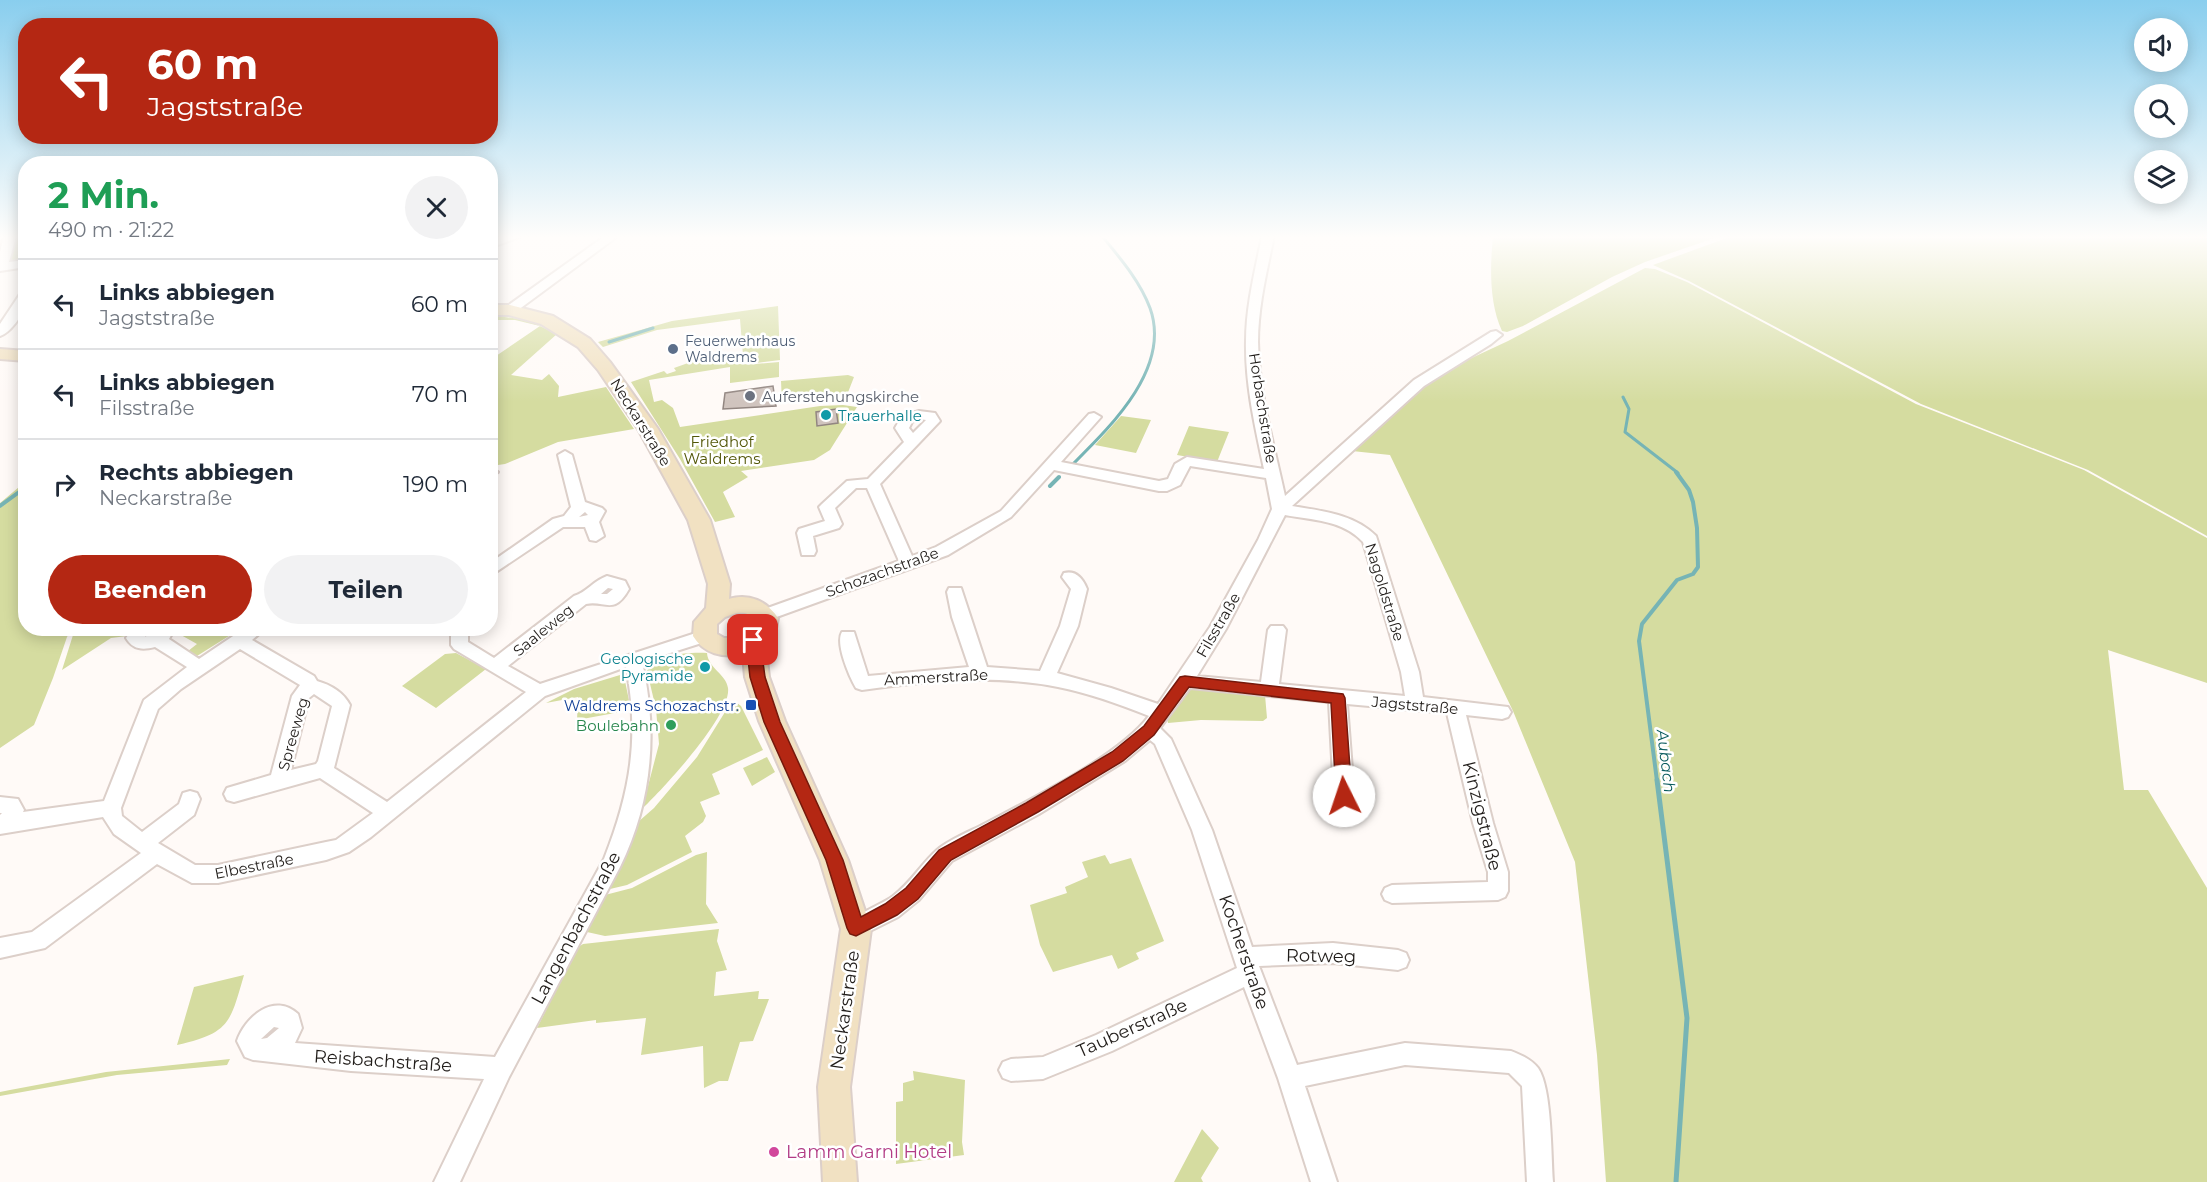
<!DOCTYPE html>
<html lang="de">
<head>
<meta charset="utf-8">
<style>
	:root { --surface:#fff; --page:#f2f2f3; --text:#1f2937; --muted:#747a83; --line:#e0e1e3; --accent:#b42713 }
	body { margin:0; font-family:Montserrat,sans-serif; background:var(--page); color:var(--text); height:100vh; display:flex; flex-direction:column; font-size:22px; white-space:nowrap }
	* { box-sizing:border-box; margin:0 }
	p { font-size:20px; color:var(--muted) }
	.icon { flex:none; width:33px; height:33px; fill:none; stroke:currentColor; stroke-width:2; stroke-linecap:round; stroke-linejoin:round }
	.map { position:relative; flex:1; overflow:hidden }
	.drawer { position:absolute; left:18px; top:156px; width:480px; height:480px; display:flex; flex-direction:column; background:var(--surface); border-radius:24px; box-shadow:0 3px 15px #0003 }
	.drawer>* { flex:none }
	.hud { position:absolute; left:18px; top:18px; width:480px; height:126px; border-radius:24px; box-shadow:0 3px 15px #0003; background:#b42713; color:#fff; overflow:hidden }
	.buttons { position:absolute; left:2134px; top:18px; display:grid; gap:12px }
	.buttons a { display:grid; place-items:center; width:54px; height:54px; border-radius:50%; background:var(--surface); box-shadow:0 3px 15px #0003; font-size:30px }
	.pin { position:absolute; display:grid; place-items:center; width:51px; height:51px; color:#fff; margin:-26px; border-radius:12px; box-shadow:0 3px 9px #0006 }
	.me { position:absolute; width:66px; margin:-33px; rotate:356deg; stroke-linejoin:round; filter:drop-shadow(0 0 4px #0008) }
	.turn { display:flex; align-items:center; gap:21px; height:126px; padding:0 30px; font-size:27px }
	.turn .icon { width:78px; height:78px; stroke-width:2.5 }
	.turn b { display:block; font-size:42px; line-height:51px }
	.round { display:grid; place-items:center; flex:none; width:63px; height:63px; border-radius:32px; background:var(--page) }
	.head { display:flex; align-items:center; justify-content:space-between; height:102px; padding:0 30px }
	h1 { font-size:36px; font-weight:700; line-height:45px; color:#1e9e55 }
	.button { display:flex; gap:12px; margin-top:auto; padding:12px 30px }
	.button a { flex:1; height:69px; border-radius:36px; background:var(--accent); color:#fff; font-size:24px; font-weight:700; line-height:69px; text-align:center }
	.button a+a { background:var(--page); color:var(--text) }
	ul { padding:0; list-style:none }
	li { display:flex; align-items:center; gap:18px; height:90px; padding:0 30px; border-top:2px solid var(--line) }
	li div { flex:1 }
	li b { display:block; font-size:22px }
	li em { font-style:normal }
	.map>svg:first-child { display:block }
	.green { fill:#d5dca0 }
	.lines { fill:none; stroke-linecap:round; stroke-linejoin:round }
	.stream-far2 { stroke:#76b4b5; stroke-width:3 }
	.stream-far1 { stroke:#76b4b5; stroke-width:4 }
	.stream { stroke:#76b4b5; stroke-width:5 }
	.building { fill:#d0c4be; stroke:#928681; stroke-width:1.5 }
	.street-casing { stroke:#dccfc9; stroke-width:4 }
	.secondary-casing { stroke:#dccfc9; stroke-width:4 }
	.street { fill:#fff; fill-rule:evenodd }
	.secondary { fill:#f1e1c2; fill-rule:evenodd }
	.route { fill:#b42713; stroke:#75190c; stroke-width:1.5 }
	.service-dot { fill:#5c6f8a; stroke:#fff; stroke-width:2 }
	.worship-dot { fill:#6b7280; stroke:#fff; stroke-width:2 }
	.culture-dot { fill:#0f9aa8; stroke:#fff; stroke-width:2 }
	.transit-dot { fill:#1a4fb4; stroke:#fff; stroke-width:2 }
	.leisure-dot { fill:#2e9e5b; stroke:#fff; stroke-width:2 }
	.hotel-dot { fill:#d1479c; stroke:#fff; stroke-width:2 }
	.labels { text-anchor:middle; dominant-baseline:central; stroke-width:5; stroke-linejoin:round; paint-order:stroke }
	.far-service-label { font-size:14px; fill:#4e5e75; stroke:#fff; text-anchor:start }
	.worship-label { font-size:15px; fill:#5b616d; stroke:#fff; text-anchor:start }
	.street-label { font-size:15px; fill:#211d1a; stroke:#fff }
	.culture-label { font-size:15px; fill:#0d838f; stroke:#fff; text-anchor:start }
	.park-label { font-size:15px; fill:#525607; stroke:#fff }
	.transit-label { font-size:15px; fill:#164399; stroke:#fff; text-anchor:end }
	.leisure-label { font-size:15px; fill:#27864d; stroke:#fff; text-anchor:end }
	.water-label { font-size:16px; font-style:italic; fill:#095b5d; stroke:#fff }
	.near-street-label { font-size:18px; fill:#211d1a; stroke:#fff }
	.near-hotel-label { font-size:18px; fill:#b23c85; stroke:#fff; text-anchor:start }
</style>
</head>
<body>
<div class="map">
<svg width="2207" height="1182" viewBox="0 0 2207 1182">
	<rect width="100%" height="100%" fill="#fffaf7"/>
	<path class="green" d="M15,236H25V261L10,263L8,261Z
		M1493,236H1720L1645,262L1612,277L1523,326L1507,332L1502,331C1489,303 1490,267 1493,236Z
		M1732,236H2207V536L2088,470L1921,404L1689,281L1653,265Z
		M1645,268L1655,269L1687,282L1916,404L2084,470L2207,538V683L2108,650L2124,790H2148L2207,888V1182H1606L1597,1055L1575,862L1513,711L1390,455L1352,451L1433,376L1508,341Z
		M778,306L780,360L742,365L779,362V377L730,383V367L649,380L654,402L662,400L673,408L680,427L820,406L843,405L857,407L830,450L814,460L741,471L748,477L723,492L735,517L715,522L680,459L631,382L664,371L667,374L676,371L674,368L688,363L743,355L740,319L657,330L603,347L598,342L672,321Z
		M491,315L527,320L557,334L511,375L542,380L549,374L559,386L558,397L606,387L634,429L558,442L505,464L491,466L490,360L540,326L515,320H491Z
		M848,375L854,377L847,395L782,403L781,381Z
		M1121,416L1151,420L1136,453L1095,445Z
		M1189,426L1229,432L1217,462L1177,455Z
		M25,482L26,628L72,629L67,637L53,678L34,725L0,748V503Z
		M175,628L240,629L197,656L188,651L197,644L172,630Z
		M78,629H135L127,636L111,638L62,670L73,635Z
		M456,653L486,669L436,708L402,686L445,654Z
		M707,653C708,668 726,674 728,688C732,715 662,790 642,809L659,744L656,709L647,671C658,654 688,652 707,653Z
		M620,675L625,681L631,710L577,720L578,697L546,703L574,689Z
		M1198,688L1265,695L1267,718L1263,721L1201,720L1168,723L1167,718L1186,691Z
		M737,703L741,706L763,750L712,774L720,794L700,802L706,816L703,822L685,836L692,852L627,885L610,889L638,822L654,808L697,757L730,704Z
		M767,757L775,772L752,786L743,768Z
		M707,852L706,904L718,923L605,936L587,932L605,895L632,888L696,855Z
		M1105,855L1110,864L1131,858L1164,941L1136,953L1139,959L1118,969L1112,955L1053,972L1040,945L1030,905L1067,893L1065,887L1088,877L1082,862Z
		M719,929L717,941L727,970L716,972L714,996L759,991L758,999H769L753,1041L740,1042L728,1081H719L704,1088L703,1046L641,1055L646,1018L596,1023V1020L537,1028L577,948L583,944Z
		M244,975C230,1023 230,1033 177,1045L194,987Z
		M230,1059L227,1065L117,1075L0,1096V1092L10,1090L106,1072Z
		M913,1071L965,1080L962,1142L964,1155L896,1164V1102L903,1101V1083L914,1080Z
		M1202,1129L1219,1148L1201,1178L1203,1182H1174Z"/>
	<g class="lines">
		<path class="stream-far2" d="M609,342L653,328
			M1623,397L1629,409L1625,432L1678,473
			M1070,467C1109,428 1172,369 1150,308C1140,281 1120,258 1102,236"/>
		<path class="stream-far1" d="M1050,486L1059,477
			M0,506L26,487
			M1657,781L1639,641L1642,624L1677,580L1693,574L1698,567L1697,528L1693,502L1689,490L1676,472"/>
		<path class="stream" d="M1657,780L1687,1018L1676,1182"/>
	</g>
	<path class="building" d="M773,386L776,406L723,409L725,393Z
		M836,409L838,423L817,426L816,412Z"/>
	<g class="lines">
		<g class="street-casing">
			<path id="street" d="M4,236H16L9,262L26,260V267L0,271V252Z
				M505,236H522L490,248V241Z
				M605,236H618L514,313H506L504,310L506,307Z
				M1262,236H1274C1267,271 1258,306 1258,342C1259,394 1274,445 1285,496L1414,380L1491,332L1496,331L1502,335L1491,344L1424,386L1292,506C1322,511 1354,514 1376,536L1419,672L1423,697L1508,707L1511,712L1508,717L1502,719L1466,715L1493,823L1508,872V891L1505,897L1498,900L1392,903L1385,900L1382,894L1385,888L1392,885L1488,882V872L1473,823L1447,713L1347,704L1354,796L1351,802L1344,804L1337,802L1334,796L1329,702L1190,688L1160,728L1171,739L1212,830L1252,947L1333,943L1398,950L1406,953L1409,960L1406,967L1398,970L1333,963L1259,966L1297,1065L1405,1043L1511,1051C1521,1055 1531,1059 1538,1068C1552,1088 1551,1155 1553,1182H1527L1522,1086L1509,1073L1405,1065L1305,1086L1337,1182H1311L1278,1078L1244,987L1112,1051L1043,1079L1011,1081L1003,1078L999,1070L1003,1062L1011,1059L1043,1057L1096,1035L1237,968L1192,830L1155,744L1150,740L1125,761L1039,814L952,861L919,900L898,917L856,938L848,936L845,929C852,914 880,906 893,896C911,883 921,864 937,850C950,839 971,831 986,823C1031,799 1119,756 1149,716C1119,704 1089,693 1058,687C993,674 927,681 862,690L856,688C849,676 835,643 842,632H854L868,676L969,667L952,617L947,592L949,588H961L987,667L1040,671L1060,626L1071,589L1062,577L1064,573C1076,570 1083,579 1087,589L1078,626L1057,673L1111,688L1158,704L1210,627L1258,540L1272,509L1266,478L1190,466L1180,485L1167,491H1159L1054,470L1011,517L948,555L771,619H759L757,615L759,611L899,561L867,488H856L835,508L842,524L839,528L813,536L816,551L814,555H802L797,533L799,529L825,521L819,507L822,504L847,481L868,479L904,442L895,428L902,416L919,411L935,413L940,421L880,484L912,556L936,547L1001,511L1089,414L1094,413L1101,417L1061,462L1159,481L1168,479L1175,464L1187,457L1264,469C1255,427 1245,384 1246,341C1246,306 1255,271 1262,236ZM920,419L926,420L913,433L909,428L912,422ZM1285,515C1312,520 1343,520 1363,542L1401,672L1405,696L1279,684L1286,630L1283,626H1271L1268,630L1261,682L1197,676L1226,629Z
				M26,290C26,295 27,301 25,306C22,316 10,333 0,336V324L22,291Z
				M565,451L572,455L585,502L602,508L605,511L599,522L604,536L596,541L590,540L585,527H563L490,576V563L553,519L564,516L571,507L558,455ZM585,512L588,515L579,517Z
				M490,468L498,472L490,477Z
				M607,576L625,581L629,589C614,616 605,600 586,604L508,666L540,684L705,630L711,632L714,636L711,640L642,662C658,732 652,802 620,867L509,1077L460,1182H434L484,1079L351,1071L253,1060L245,1057L237,1041C245,1017 274,992 298,1014L302,1028L295,1043L495,1057L604,859C630,793 640,738 626,667L545,696L371,837L349,852L326,860L218,883H192L157,864L45,948L0,958V938L32,932L141,853L114,834L103,817L0,834V815L2,813H0V797L18,799L24,810L23,812L104,801L144,700L187,667L155,647C143,650 133,650 126,638L133,628H150L145,637L158,628H175L169,639L199,659L245,628H266L252,640L314,676L317,681C331,685 343,692 350,705L334,768L387,802L526,692L454,649L451,645V628H468V642L494,658L574,596C587,592 593,581 607,576ZM608,588L613,589L607,594H601ZM240,649L300,685L292,696L271,775L227,788L224,794L227,800L234,802L320,778L373,813L336,840L326,842L218,865H195L158,843L194,815L200,799L197,793L190,791L183,793L179,804L142,832L122,816L121,808L158,709L181,689ZM314,694L332,706L318,761L316,764L291,770L309,698ZM274,1027L279,1028L267,1038L261,1039Z"/>
		</g>
		<g class="secondary-casing">
			<path id="secondary" d="M490,305H510L553,316L590,339L610,362L658,429L710,520L730,584L729,599C749,593 767,601 778,618L776,628L765,643L769,677L785,721L848,860L871,929L850,1087L857,1182H823L818,1087L841,929L820,860L759,721L745,677L743,654C723,658 704,654 693,636L694,622L706,608L708,584L688,520L638,429L598,370L578,347L541,324L509,315H490ZM736,613C744,612 749,613 754,619L753,626L737,638H724L717,634V624L725,617Z
				M0,349L26,351V361L0,359Z"/>
		</g>
		<use href="#street" class="street"/>
		<use href="#secondary" class="secondary"/>
	</g>
	<linearGradient id="sky" x2="0" y2="1"><stop stop-color="#89ceee"/><stop offset="0.59" stop-color="#fffdfb"/><stop offset="1" stop-color="#fffdfb" stop-opacity="0"/></linearGradient>
	<rect width="2207" height="402" fill="url(#sky)"/>
	<path class="route" d="M753,635L760,640L765,677L780,722L843,860L861,917L885,904L906,888L939,850L1026,803L1112,752L1144,726L1180,677L1185,676L1343,694L1345,698L1352,796L1350,800L1344,802L1338,800L1336,796L1331,703L1189,687L1154,735L1123,761L1038,812L951,860L918,899L897,915L856,936L850,934L847,928L826,860L764,722L750,677L746,640Z"/>
	<circle class="service-dot" cx="673" cy="349" r="6"/>
	<circle class="worship-dot" cx="750" cy="396" r="6"/>
	<g class="culture-dot">
		<circle cx="826" cy="415" r="6"/>
		<circle cx="705" cy="667" r="6"/>
	</g>
	<rect class="transit-dot" x="745" y="699" width="12" height="12" rx="3"/>
	<circle class="leisure-dot" cx="671" cy="725" r="6"/>
	<circle class="hotel-dot" cx="774" cy="1152" r="6"/>
	<g class="labels">
		<g class="far-service-label">
			<text x="685" y="341">Feuerwehrhaus<tspan x="685" dy="16">Waldrems</tspan></text>
		</g>
		<g class="worship-label">
			<text x="762" y="396">Auferstehungskirche</text>
		</g>
		<g class="street-label">
			<text transform="translate(1263 408) rotate(81)">Horbachstraße</text>
			<text transform="translate(641 422) rotate(58)">Neckarstraße</text>
			<text transform="translate(882 572) rotate(-20)">Schozachstraße</text>
			<text transform="translate(1385 592) rotate(73)">Nagoldstraße</text>
			<text transform="translate(1218 625) rotate(-60)">Filsstraße</text>
			<text transform="translate(543 630) rotate(-39)">Saaleweg</text>
			<text transform="translate(936 677) rotate(-3)">Ammerstraße</text>
			<text transform="translate(1415 705) rotate(5)">Jagststraße</text>
			<text transform="translate(293 734) rotate(-74)">Spreeweg</text>
			<text transform="translate(254 866) rotate(-11)">Elbestraße</text>
		</g>
		<g class="culture-label">
			<text x="838" y="415">Trauerhalle</text>
			<text x="693" y="658" text-anchor="end">Geologische<tspan x="693" dy="17">Pyramide</tspan></text>
		</g>
		<g class="park-label">
			<text x="722" y="441">Friedhof<tspan x="722" dy="17">Waldrems</tspan></text>
		</g>
		<g class="transit-label">
			<text x="739" y="705">Waldrems Schozachstr.</text>
		</g>
		<g class="leisure-label">
			<text x="659" y="725">Boulebahn</text>
		</g>
		<g class="water-label">
			<text transform="translate(1666 761) rotate(83)">Aubach</text>
		</g>
		<g class="near-street-label">
			<text transform="translate(1482 816) rotate(76)">Kinzigstraße</text>
			<text transform="translate(576 928) rotate(-62)">Langenbachstraße</text>
			<text transform="translate(1244 952) rotate(71)">Kocherstraße</text>
			<text transform="translate(1321 956) rotate(1)">Rotweg</text>
			<text transform="translate(845 1010) rotate(-82)">Neckarstraße</text>
			<text transform="translate(1132 1028) rotate(-24)">Tauberstraße</text>
			<text transform="translate(383 1061) rotate(4)">Reisbachstraße</text>
		</g>
		<g class="near-hotel-label">
			<text x="786" y="1152">Lamm Garni Hotel</text>
		</g>
	</g>
</svg>
<div class="buttons">
<a><svg class="icon" aria-label="sound" viewBox="0 0 24 24"><path d="M4 9h4l5-4v14l-5-4H4zM17 9q2 3 0 6"/></svg></a>
<a><svg class="icon" aria-label="search" viewBox="0 0 24 24"><circle cx="10" cy="10" r="6"/><path d="M15 15l6 6"/></svg></a>
<a><svg class="icon" aria-label="layers" viewBox="0 0 24 24"><path d="M12 4l9 5-9 5-9-5zM3 14l9 5 9-5"/></svg></a>
</div>
<div class="pin" style="left:753px;top:640px;background:#d93025"><svg class="icon" aria-label="arrive" viewBox="0 0 24 24"><path d="M6 21V4h12l-3 4 3 4H6"/></svg></div>
<svg class="me" style="left:1344px;top:796px" viewBox="-20 -20 40 40"><circle r="19" fill="#fff"/><path d="M0-13L10 11 0 6-10 11z" fill="#b42713"/></svg>
<div class="hud">
<div class="turn"><svg class="icon" aria-label="left" viewBox="0 0 24 24"><path d="M17 20v-9H6M10 6l-5 5 5 5"/></svg><div><b>60 m</b>Jagststraße</div></div>
</div>
<section class="drawer">
<div class="head"><div><h1>2 Min.</h1><p>490 m · 21:22</p></div><a class="round"><svg class="icon" aria-label="close" viewBox="0 0 24 24"><path d="M6 6l12 12M18 6L6 18"/></svg></a></div>
<ul>
<li><svg class="icon" aria-label="left" viewBox="0 0 24 24"><path d="M17 20v-9H6M10 6l-5 5 5 5"/></svg><div><b>Links abbiegen</b><p>Jagststraße</p></div><em>60 m</em></li>
<li><svg class="icon" aria-label="left" viewBox="0 0 24 24"><path d="M17 20v-9H6M10 6l-5 5 5 5"/></svg><div><b>Links abbiegen</b><p>Filsstraße</p></div><em>70 m</em></li>
<li><svg class="icon" aria-label="right" viewBox="0 0 24 24"><path d="M7 20v-9h11M14 6l5 5-5 5"/></svg><div><b>Rechts abbiegen</b><p>Neckarstraße</p></div><em>190 m</em></li>
</ul>
<div class="button"><a>Beenden</a><a>Teilen</a></div>
</section>
</div>
</body>
</html>
